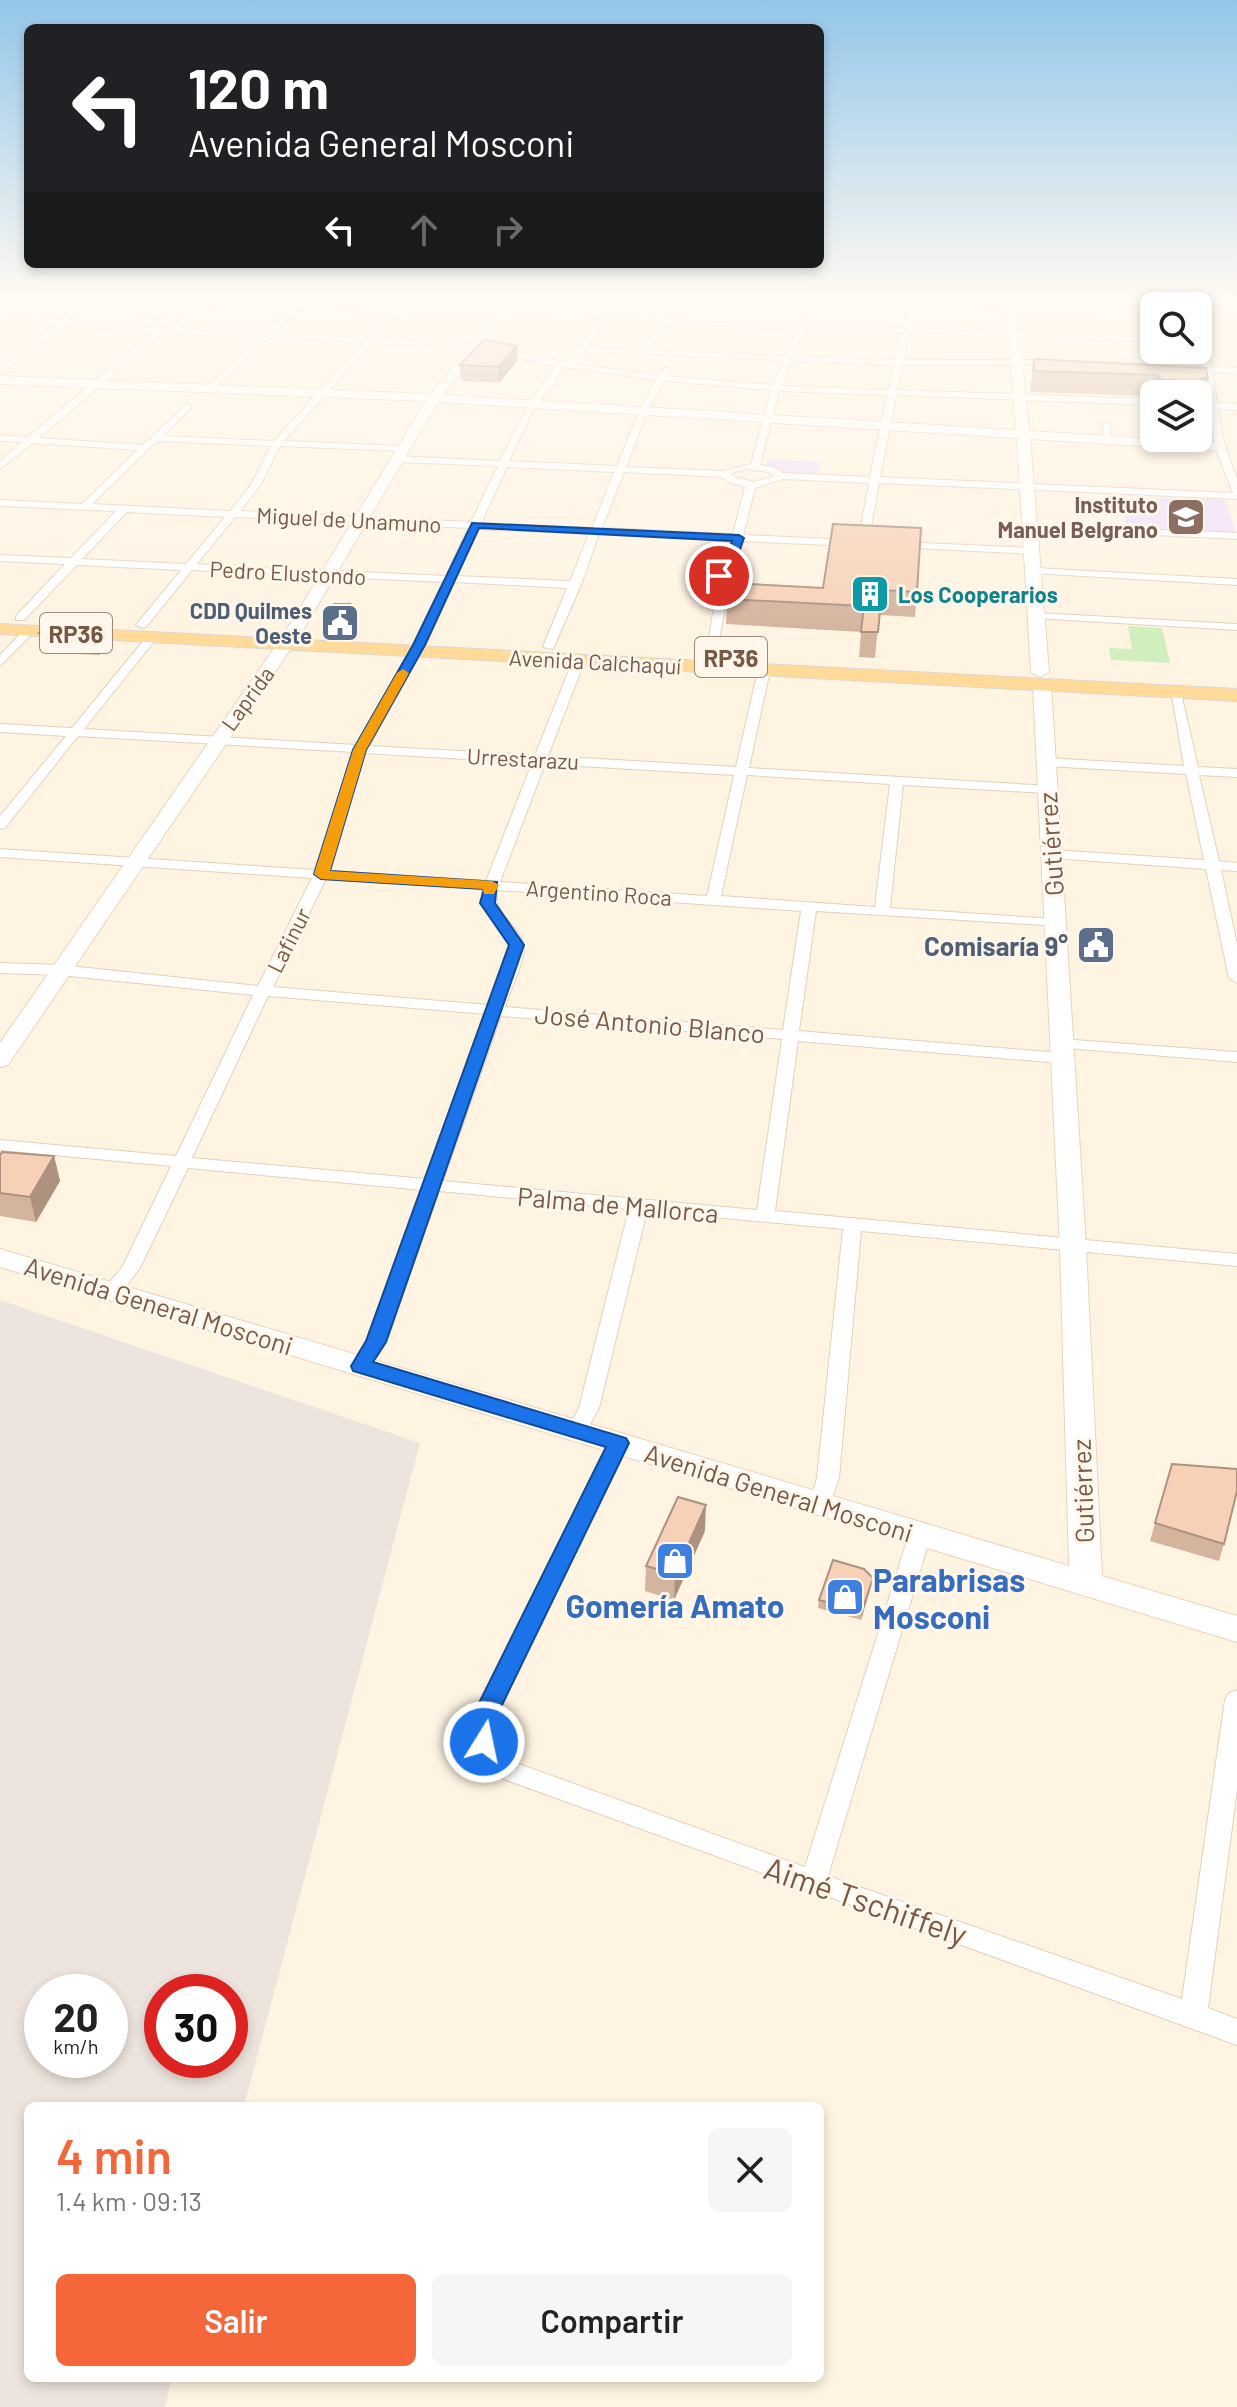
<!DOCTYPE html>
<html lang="es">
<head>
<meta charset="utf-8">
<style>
	:root { --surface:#fff; --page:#f6f6f6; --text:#222; --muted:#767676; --accent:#f5663a }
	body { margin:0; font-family:Barlow,sans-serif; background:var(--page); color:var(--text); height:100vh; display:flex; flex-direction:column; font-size:30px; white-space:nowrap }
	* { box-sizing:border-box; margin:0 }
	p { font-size:26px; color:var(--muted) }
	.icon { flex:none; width:44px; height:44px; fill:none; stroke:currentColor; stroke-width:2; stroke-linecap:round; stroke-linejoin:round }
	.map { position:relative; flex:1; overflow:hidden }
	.drawer { position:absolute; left:24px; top:2102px; width:800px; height:280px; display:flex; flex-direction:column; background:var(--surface); border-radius:12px; box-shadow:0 4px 12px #0003 }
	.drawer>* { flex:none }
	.guide { position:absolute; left:24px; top:24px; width:800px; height:244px; border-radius:12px; box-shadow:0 4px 12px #0003; background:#202124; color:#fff; overflow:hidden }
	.fabs { position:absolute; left:1140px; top:292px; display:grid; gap:16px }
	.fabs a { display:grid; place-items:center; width:72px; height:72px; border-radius:12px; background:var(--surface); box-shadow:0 4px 12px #0003; font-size:40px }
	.speed { position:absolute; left:24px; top:1974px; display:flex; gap:16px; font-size:40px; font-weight:700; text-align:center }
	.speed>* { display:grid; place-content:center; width:104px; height:104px; border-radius:50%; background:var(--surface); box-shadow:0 4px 12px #0003; line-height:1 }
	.speed small { font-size:20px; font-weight:400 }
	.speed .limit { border:12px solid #d22; background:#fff; color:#111 }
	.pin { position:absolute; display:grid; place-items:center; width:68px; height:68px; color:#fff; margin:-34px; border:4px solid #fff; border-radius:50%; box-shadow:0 2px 8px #0007 }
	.me { position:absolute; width:88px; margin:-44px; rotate:10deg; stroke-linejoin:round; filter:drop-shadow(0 0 6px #0008) }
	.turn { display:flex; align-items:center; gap:28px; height:168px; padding:0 32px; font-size:36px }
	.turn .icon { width:104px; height:104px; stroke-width:2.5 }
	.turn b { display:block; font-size:56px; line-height:68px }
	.lanes { display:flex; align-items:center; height:76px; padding:0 32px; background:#0003; justify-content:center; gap:40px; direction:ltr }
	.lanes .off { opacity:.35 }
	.round { display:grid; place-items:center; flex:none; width:84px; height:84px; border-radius:12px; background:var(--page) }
	.head { display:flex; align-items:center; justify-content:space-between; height:136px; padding:0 32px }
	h1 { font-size:48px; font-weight:600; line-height:60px; color:var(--accent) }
	.cta { display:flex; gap:16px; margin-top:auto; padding:16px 32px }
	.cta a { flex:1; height:92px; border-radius:12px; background:var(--accent); color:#fff; font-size:32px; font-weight:600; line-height:92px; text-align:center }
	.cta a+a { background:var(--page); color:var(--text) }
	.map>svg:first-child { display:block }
	.industrial { fill:#ede5dd; fill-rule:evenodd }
	.education { fill:#f1dffb }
	.green { fill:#d1eebf }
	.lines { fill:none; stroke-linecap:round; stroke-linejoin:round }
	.street-casing { stroke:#e4d0bd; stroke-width:2 }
	.secondary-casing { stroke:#ecd3bc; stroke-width:2 }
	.primary-casing { stroke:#dfd7d3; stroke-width:2 }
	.street { fill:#fff; fill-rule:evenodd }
	.secondary { fill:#fff; fill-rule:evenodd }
	.primary { fill:#ffda99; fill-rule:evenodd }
	.wall { fill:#d4b49d }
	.shaded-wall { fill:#ad9280 }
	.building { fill:#f7d1b7; stroke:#ad9280; stroke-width:2 }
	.route { fill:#1a73e8; stroke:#114b97; stroke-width:2 }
	.slow { fill:#f59e0b }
	.labels { text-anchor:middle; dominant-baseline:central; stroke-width:6; stroke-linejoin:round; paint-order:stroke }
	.far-education-label { font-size:22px; font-weight:bold; fill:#785e54; stroke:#fff7eb; text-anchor:end }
	.far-street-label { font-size:22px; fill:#795846; stroke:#fff7eb }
	.far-culture-label { font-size:22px; font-weight:bold; fill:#0d838f; stroke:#fff7eb; text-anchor:start }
	.far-service-label { font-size:22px; font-weight:bold; fill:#4e5e75; stroke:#fff7eb; text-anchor:end }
	.shield { fill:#fff7eb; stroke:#a18878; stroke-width:2 }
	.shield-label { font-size:24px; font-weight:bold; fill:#795846 }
	.street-label { font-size:26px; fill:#795846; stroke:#fff7eb }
	.service-label { font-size:26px; font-weight:bold; fill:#4e5e75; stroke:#fff7eb; text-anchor:end }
	.near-shop-label { font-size:32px; font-weight:bold; fill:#366cbe; stroke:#fff7eb; text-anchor:start }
	.near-street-label { font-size:32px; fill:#795846; stroke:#fff7eb }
</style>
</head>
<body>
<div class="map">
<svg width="1237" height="2407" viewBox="0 0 1237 2407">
	<rect width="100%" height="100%" fill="#fff4e2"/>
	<path class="industrial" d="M0,1300L420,1443L244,2106H28V2378H172L165,2407H0ZM42,1992H110V2060H42ZM162,1992H230V2060H162Z"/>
	<path class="education" d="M768,459L821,462L817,476L787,474L766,466Z
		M1136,497L1226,500L1236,533L1127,528L1124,511L1139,512Z"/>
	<path class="green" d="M1128,626L1162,628L1170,663L1111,660L1109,648L1132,649Z"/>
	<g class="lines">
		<g class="street-casing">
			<path id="street" d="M83,296H91L69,321L136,326L170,296H178L145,327L168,328L206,305L237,296H249L212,309L178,329L264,333L292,308L251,305L248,301L296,303L303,299L307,301L304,304L393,309L405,296H413L401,309L504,317L500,319L397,314L375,338L467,343L563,362L570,359L600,316L508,311L505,307L603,312L611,300L585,296H617L620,298L612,309L679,308V312L667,315L609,313L587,347L643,349L658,322L668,320L799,325L804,319L808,321L806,325L903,328L908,307L683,300L679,298L682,296L1154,311V315L916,308L911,328L1154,338V342L910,333L904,360H1058L1062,362L1058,364L903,365L897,390L1154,399V405L896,395L880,477L1233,493L1215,447L1209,408H1198V402L1208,403L1203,372L1180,368L1202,367L1198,345V313L1237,315V319L1202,318L1206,341L1237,342V346H1207L1211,367L1237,368V374L1212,372L1217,403L1237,404V410L1218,409L1225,447L1237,479V499L879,483L868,543L863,546L858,543L869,483L783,479L755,488L743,535L852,540L857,543L852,546L741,541L734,567L747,586L726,602L716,657L706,655L715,602L703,585L724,566L731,540L599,534L581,585L553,649L543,647L567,588L454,582L425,645L369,746L535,755L571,665L577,661L583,665L548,756L736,767L758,670L764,666L770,670L749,768L1051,786V792L1046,793L903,785L890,908L1055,919L1060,920V926L816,911L799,1031L1061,1053L1069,1058L1061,1063L798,1041L775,1211L1237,1254V1266L861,1231L839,1478L828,1510L820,1512L812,1510L809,1504L817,1478L843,1229L647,1211L599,1408L584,1435H570L567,1430L579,1408L629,1209L439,1191L386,1342L368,1371H354L351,1366L366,1341L422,1190L188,1168L140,1268L119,1295H105L102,1291L123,1266L171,1166L0,1150V1140L176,1156L253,995L60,975L0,973V963L60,965L258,986L312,878L0,857V849L315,870L353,752L78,736L5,828L0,829V816L66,736L0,732V724L72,728L148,635H156V639L84,729L356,745L413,645L443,582L192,570L146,627L142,628L136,625L181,570L77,565L24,620H16V616L65,564L0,561V555L71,558L116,511L0,506V500L82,504L137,450L33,443L0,469V461L22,442L0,441V435L28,437L153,332L64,325L0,374V367L55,325L0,320V316L61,320ZM300,308L389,313L367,338L273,334ZM668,324L797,329L786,356L651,350L664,326ZM804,329L902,333L895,360L794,356ZM162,333L259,338L209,385L212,390L268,338L363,343L274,441L163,436L191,408L188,403L143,445L39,438ZM371,343L467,347L555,366C532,398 517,425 500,461L396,456L391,459L396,462L498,466L471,522L240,511L260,486L280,446L405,451L402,446L284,441ZM584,352L784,360L773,385L667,376L670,370L666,367L659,375L574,364ZM792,361L894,365L888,390L782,386ZM565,367L656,380L639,412L617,466L509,461L535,406L554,384L561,370ZM664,381L771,390L751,464L723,471L626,467L647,412ZM779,391L887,395L870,477L783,473L774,467L760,465ZM157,441L271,446L251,485L230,511L92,504ZM507,467L614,472L592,528L481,523ZM747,469L768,472L775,476L754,482L731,476L732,473ZM624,472L721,477L729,482L745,487L733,534L602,528ZM127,512L225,517L186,564L82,559ZM235,517L468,528L446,576L197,564ZM478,529L589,534L570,581L456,576ZM728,573L736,585L722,595L714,586ZM365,753L532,763L486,881L329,871ZM545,764L734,775L707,896L500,882ZM747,775L890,784L875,907L721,896ZM326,879L483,889C475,916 512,927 509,951C507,969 495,989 489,1005L273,987ZM497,890L801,911L783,1030L505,1007C509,993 526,958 524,946C519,924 492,915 497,890ZM268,996L486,1014L426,1179L192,1158ZM501,1016L782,1039L757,1210L443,1181Z
				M1103,422L1110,424L1111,443L1103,441Z
				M1031,524L1237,533V539L1027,529V525Z
				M898,542L1033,548L1038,551L1033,554L894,547V543Z
				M1035,568L1237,579V585L1031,573V569Z
				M1038,613L1237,624V630L1034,618V614Z
				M26,628L36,630L0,666V655Z
				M1171,690L1181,693L1198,767L1237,769V777L1199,775L1219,861L1237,863V871L1221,870L1237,944V983L1229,978L1206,869L1052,858L1045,854L1052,850L1204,860L1186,774L1046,766L1040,762L1046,758L1184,766Z
				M1061,1039L1237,1052V1062L1055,1047L1053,1044L1055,1041Z
				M619,1435L626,1438L629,1443L500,1709L497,1738L505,1759L805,1867L909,1534L912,1528L920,1526L928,1528L931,1534L828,1876L1182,1999L1225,1700L1229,1693L1237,1690V1789L1208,2008L1237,2019V2045L487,1773L473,1738L476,1709L609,1443L612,1438Z"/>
		</g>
		<g class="secondary-casing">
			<path id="secondary" d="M512,296H523L443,395L1016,430L1006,296H1016L1029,431L1220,443L1227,447L1220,451L1030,439L1049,672L1040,677L1031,672L1017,438L438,402L300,635L8,1065L0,1067V1043L284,634L426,401L0,384V376L431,394Z
				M1042,680L1051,685L1086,1247L1102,1576L1237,1616V1642L0,1267V1249L1069,1566L1060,1247L1033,685Z"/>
		</g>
		<g class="primary-casing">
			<path id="primary" d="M0,624L1237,689V701L0,634Z"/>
		</g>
		<use href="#street" class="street"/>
		<use href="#secondary" class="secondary"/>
		<use href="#primary" class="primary"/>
	</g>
	<path class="wall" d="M517,346V361L499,383L461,381L460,365Z
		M1034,359L1208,379L1204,400L1198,399V394H1154V396L1030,392Z
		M730,583L917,592L915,617L879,615L875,658L859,657L861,632L726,624L727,599Z
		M350,604L352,617L344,631L327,630L326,617Z
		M108,624L111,643L99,655L43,652L39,633Z
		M0,1155L54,1156L60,1181L36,1222L0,1216Z
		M1172,1464L1224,1544L1219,1561L1150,1541Z
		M705,1531L674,1600L645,1591L646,1566Z
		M871,1586L861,1620L818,1608L819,1600Z"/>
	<path class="shaded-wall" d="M517,346V361L499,383L498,367Z
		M1202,378L1198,399V394H1197L1199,382Z
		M350,604L352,617L344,631L342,618Z
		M108,624L111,643L99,655L95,635Z
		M54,1156L60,1181L36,1222L30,1197Z
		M706,1505L705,1531L674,1600L675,1574Z
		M873,1578L871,1586L861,1620L862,1611Z"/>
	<path class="building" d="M484,339L517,346L498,367L460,365Z
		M1034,359L1206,368L1208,379L1202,378L1199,382L1161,380L1158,375L1033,371Z
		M833,524L921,528L917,592L882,590L878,632H861L864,606L727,599L730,583L823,588Z
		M334,604H350L342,618L326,617Z
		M50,621L108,624L95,635L39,633Z
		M2,1152L54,1156L30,1197L0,1193V1155Z
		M1172,1464L1237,1469V1491L1224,1544L1155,1523Z
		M678,1497L706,1505L675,1574L646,1566Z
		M833,1560L864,1569L873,1578L862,1611L819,1600Z"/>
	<linearGradient id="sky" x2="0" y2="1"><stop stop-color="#93c6e9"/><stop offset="0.47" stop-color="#fffaf2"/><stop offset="1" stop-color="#fffaf2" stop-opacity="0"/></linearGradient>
	<rect width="1237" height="633" fill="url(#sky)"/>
	<path class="route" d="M472,523L739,535L744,538L734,567L719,579L713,576L724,566L732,541L479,528L425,645L366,750L330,871L497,882L495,903L524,945L386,1342L373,1362L626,1438L629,1443L500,1709C497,1722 499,1738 493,1749L484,1752L476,1749C469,1735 472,1723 476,1709L606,1447L353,1371L351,1366L366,1341L509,945L480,903L484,889L321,879L314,874L353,750L413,645Z"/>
	<path class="slow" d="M403,669L409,673L366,750L330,871L492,881L499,885L494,894H484L483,889L321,879L314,874L353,750L397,673Z"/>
	<defs>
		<g id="school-square" transform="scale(2)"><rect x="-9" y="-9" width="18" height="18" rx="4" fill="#8d6e63" stroke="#fff7eb"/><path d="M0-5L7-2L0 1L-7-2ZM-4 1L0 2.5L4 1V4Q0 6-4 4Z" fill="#fff"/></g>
		<g id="building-square" transform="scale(2)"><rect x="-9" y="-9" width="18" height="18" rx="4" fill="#0f9aa8" stroke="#fff7eb"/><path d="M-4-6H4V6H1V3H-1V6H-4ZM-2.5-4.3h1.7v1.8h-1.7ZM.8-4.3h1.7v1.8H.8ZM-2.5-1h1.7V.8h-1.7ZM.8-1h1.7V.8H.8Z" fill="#fff"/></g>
		<g id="civic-square" transform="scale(2)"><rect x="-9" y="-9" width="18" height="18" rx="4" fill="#5c6f8a" stroke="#fff7eb"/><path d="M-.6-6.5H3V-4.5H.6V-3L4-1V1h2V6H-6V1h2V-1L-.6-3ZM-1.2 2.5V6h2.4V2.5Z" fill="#fff"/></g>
		<g id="shop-square" transform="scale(2)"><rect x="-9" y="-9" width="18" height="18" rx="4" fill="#3f7fe0" stroke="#fff7eb"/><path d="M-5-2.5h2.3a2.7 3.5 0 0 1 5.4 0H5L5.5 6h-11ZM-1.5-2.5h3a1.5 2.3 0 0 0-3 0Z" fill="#fff"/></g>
	</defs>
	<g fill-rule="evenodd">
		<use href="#school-square" x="1186" y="517"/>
		<use href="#building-square" x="870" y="594"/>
		<use href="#civic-square" x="340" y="623"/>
		<use href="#civic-square" x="1096" y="945"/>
		<use href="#shop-square" x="675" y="1561"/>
		<use href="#shop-square" x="845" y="1597"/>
	</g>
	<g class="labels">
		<g class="far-education-label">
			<text x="1158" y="504">Instituto<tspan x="1158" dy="25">Manuel Belgrano</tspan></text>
		</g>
		<g class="far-street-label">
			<text transform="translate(349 519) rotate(3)">Miguel de Unamuno</text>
			<text transform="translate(288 572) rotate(3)">Pedro Elustondo</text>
			<text transform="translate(595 661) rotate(3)">Avenida Calchaquí</text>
			<text transform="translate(247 698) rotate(-54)">Laprida</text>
			<text transform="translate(523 758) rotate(3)">Urrestarazu</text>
			<text transform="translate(599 892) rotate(4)">Argentino Roca</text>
			<text transform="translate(288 940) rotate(-63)">Lafinur</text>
		</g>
		<g class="far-culture-label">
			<text x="898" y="594">Los Cooperarios</text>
		</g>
		<g class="far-service-label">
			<text x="312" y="610">CDD Quilmes<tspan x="312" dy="25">Oeste</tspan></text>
		</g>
		<g class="shield">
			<rect x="40" y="613" width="72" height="40" rx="6"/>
			<rect x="695" y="637" width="72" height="40" rx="6"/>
		</g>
		<g class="shield-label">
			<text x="76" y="633">RP36</text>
			<text x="731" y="657">RP36</text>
		</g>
		<g class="street-label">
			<text transform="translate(1050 844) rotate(-94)">Gutiérrez</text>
			<text transform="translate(650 1023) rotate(5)">José Antonio Blanco</text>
			<text transform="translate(618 1204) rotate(5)">Palma de Mallorca</text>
			<text transform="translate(159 1305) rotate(17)">Avenida General Mosconi</text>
			<text transform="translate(1082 1491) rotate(-92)">Gutiérrez</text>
			<text transform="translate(779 1492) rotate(17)">Avenida General Mosconi</text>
		</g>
		<g class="service-label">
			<text x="1068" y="945">Comisaría 9°</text>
		</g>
		<g class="near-shop-label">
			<text x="873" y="1579">Parabrisas<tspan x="873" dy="37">Mosconi</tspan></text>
			<text x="675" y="1605" text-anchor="middle">Gomería Amato</text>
		</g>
		<g class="near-street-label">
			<text transform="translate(866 1900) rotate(19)">Aimé Tschiffely</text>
		</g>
	</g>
</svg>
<div class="fabs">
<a><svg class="icon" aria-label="search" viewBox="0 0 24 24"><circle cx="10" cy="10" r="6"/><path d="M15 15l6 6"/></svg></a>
<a><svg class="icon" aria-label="layers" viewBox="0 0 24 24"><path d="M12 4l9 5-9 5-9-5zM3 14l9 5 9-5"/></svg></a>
</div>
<div class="speed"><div>20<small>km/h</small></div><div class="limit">30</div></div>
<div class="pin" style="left:719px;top:576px;background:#d93025"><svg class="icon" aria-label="arrive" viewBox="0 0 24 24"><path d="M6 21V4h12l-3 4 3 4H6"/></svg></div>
<svg class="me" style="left:484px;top:1742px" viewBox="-20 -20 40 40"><circle r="17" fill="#1a73e8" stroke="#fff" stroke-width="3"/><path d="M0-11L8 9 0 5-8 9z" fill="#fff"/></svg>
<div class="guide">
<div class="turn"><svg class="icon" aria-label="left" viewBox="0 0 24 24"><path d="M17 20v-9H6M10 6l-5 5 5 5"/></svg><div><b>120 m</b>Avenida General Mosconi</div></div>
<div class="lanes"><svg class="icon" aria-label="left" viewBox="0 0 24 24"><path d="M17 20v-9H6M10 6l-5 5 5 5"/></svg><svg class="icon off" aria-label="ahead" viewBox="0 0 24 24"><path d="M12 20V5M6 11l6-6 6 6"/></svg><svg class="icon off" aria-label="right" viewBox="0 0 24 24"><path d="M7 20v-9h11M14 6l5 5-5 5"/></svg></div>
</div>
<section class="drawer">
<div class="head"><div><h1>4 min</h1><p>1.4 km · 09:13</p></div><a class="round"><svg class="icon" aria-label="close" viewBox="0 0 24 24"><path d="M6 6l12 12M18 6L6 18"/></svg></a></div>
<div class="cta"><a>Salir</a><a>Compartir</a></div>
</section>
</div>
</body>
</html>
